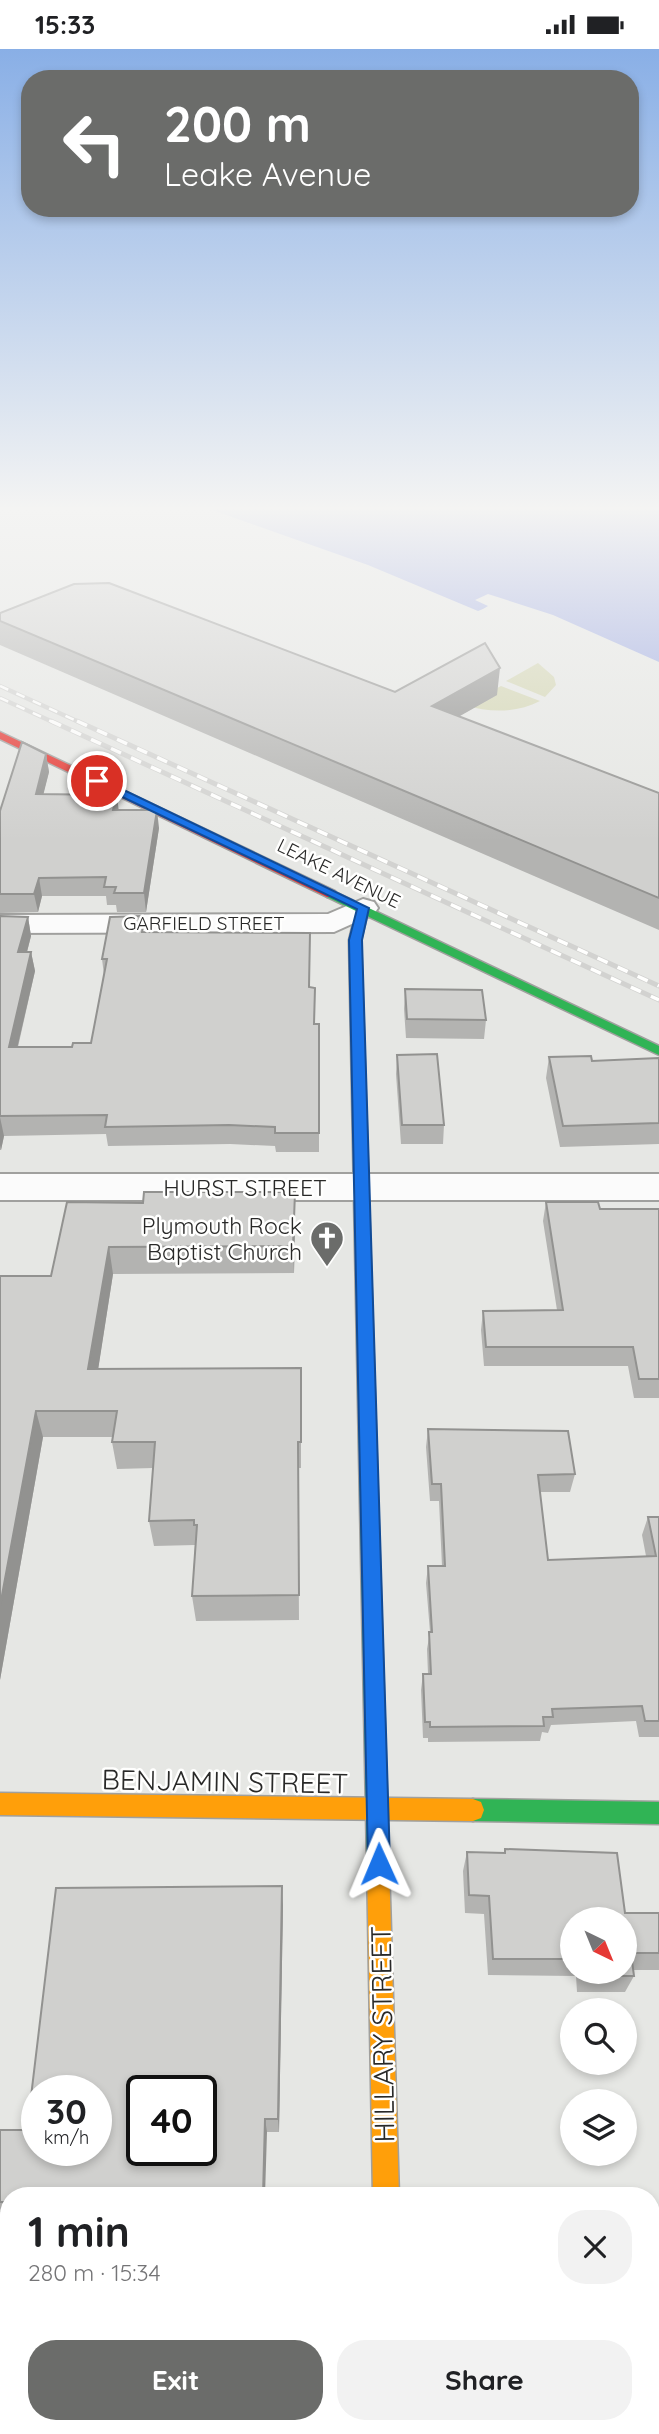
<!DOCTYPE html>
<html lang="en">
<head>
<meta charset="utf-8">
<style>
	:root { --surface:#fff; --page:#f2f2f2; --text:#202124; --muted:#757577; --accent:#6b6c6a }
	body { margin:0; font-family:Quicksand,sans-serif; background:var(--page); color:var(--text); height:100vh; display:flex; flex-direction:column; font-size:26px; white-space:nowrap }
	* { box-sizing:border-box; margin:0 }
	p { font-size:23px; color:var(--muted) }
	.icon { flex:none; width:38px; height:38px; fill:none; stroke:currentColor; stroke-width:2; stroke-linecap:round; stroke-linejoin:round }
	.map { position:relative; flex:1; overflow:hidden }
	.panel { position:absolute; left:0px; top:2138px; width:660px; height:247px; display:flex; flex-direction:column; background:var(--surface); border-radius:28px 28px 0 0; box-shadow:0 4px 10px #0003 }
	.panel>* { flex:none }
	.hud { position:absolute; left:21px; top:21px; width:618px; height:147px; border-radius:28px; box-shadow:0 4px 10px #0003; background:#6b6c6a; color:#fff; overflow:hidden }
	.needle { width:46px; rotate:137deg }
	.controls { position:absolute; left:560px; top:1858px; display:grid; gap:14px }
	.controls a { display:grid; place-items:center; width:77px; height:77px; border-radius:50%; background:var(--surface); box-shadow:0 4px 10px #0003; font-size:35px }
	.speed { position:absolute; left:21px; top:2026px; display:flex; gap:14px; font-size:35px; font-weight:700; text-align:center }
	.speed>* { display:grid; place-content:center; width:91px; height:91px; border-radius:50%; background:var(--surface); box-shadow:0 4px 10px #0003; line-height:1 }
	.speed small { font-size:18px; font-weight:400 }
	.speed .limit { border:4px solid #111; border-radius:10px; background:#fff; color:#111 }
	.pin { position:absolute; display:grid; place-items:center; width:60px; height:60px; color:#fff; margin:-30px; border:4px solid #fff; border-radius:50%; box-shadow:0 2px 7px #0007 }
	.me { position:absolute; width:77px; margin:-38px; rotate:359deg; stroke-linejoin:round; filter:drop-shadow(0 0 5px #0008) }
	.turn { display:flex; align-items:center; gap:24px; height:147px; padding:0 28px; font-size:32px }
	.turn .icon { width:91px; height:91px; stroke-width:2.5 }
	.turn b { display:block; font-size:49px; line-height:60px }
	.round { display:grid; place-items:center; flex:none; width:74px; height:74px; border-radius:28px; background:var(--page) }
	.overview { display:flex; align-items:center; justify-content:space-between; height:119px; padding:0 28px }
	h1 { font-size:42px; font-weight:800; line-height:52px }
	.action { display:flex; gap:14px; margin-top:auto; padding:14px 28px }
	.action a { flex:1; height:80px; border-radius:28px; background:var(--accent); color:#fff; font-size:28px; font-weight:800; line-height:80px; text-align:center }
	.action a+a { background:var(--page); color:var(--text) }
	.status { display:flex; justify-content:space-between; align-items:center; height:49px; padding:0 35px; background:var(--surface); direction:ltr }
	.status svg { height:19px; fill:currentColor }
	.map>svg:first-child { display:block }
	.green { fill:#d2d4af }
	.water { fill:#9aa7e2 }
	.pier { fill:#e6e7e4 }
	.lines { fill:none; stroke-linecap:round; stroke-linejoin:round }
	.street-casing { stroke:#a0a09e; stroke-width:4 }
	.fast-casing { stroke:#a0a09e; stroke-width:3 }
	.slow-casing { stroke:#a0a09e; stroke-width:3 }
	.jam-casing { stroke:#a0a09e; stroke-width:3 }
	.street { fill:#fbfbfb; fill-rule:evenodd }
	.fast { fill:#30b455; fill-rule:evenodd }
	.slow { fill:#ff9f0a; fill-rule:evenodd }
	.jam { fill:#e5322d; fill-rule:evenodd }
	.rail-far1-casing { stroke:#d2d2d0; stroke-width:4.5 }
	.rail-casing { stroke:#d2d2d0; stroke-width:5 }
	.rail-far1 { stroke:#fffffe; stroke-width:2.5; stroke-dasharray:9; stroke-linecap:butt }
	.rail { stroke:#fffffe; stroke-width:3.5; stroke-dasharray:11; stroke-linecap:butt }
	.wall { fill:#b3b3b1; fill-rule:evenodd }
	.shaded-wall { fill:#929290 }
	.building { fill:#d0d0ce; stroke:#929290; stroke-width:2; fill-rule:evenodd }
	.route { fill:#1a73e8; stroke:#114b97; stroke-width:2 }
	.labels { text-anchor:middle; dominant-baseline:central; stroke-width:5; stroke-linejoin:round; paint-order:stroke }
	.far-street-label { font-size:19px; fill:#292928; stroke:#fffffe }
	.street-label { font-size:23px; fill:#292928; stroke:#fffffe }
	.poi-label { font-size:23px; fill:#292928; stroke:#fffffe; text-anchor:end }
	.near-street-label { font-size:28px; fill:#292928; stroke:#fffffe }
</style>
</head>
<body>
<div class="status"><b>15:33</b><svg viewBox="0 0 49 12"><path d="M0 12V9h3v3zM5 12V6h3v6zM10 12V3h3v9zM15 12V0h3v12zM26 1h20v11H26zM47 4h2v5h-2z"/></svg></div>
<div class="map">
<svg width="659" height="2385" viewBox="0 0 659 2385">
	<rect width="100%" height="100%" fill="#e6e7e4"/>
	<path class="green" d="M538,614L554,628L556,636L545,648L506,632Z
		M501,637L540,652C517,664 490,664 465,656Z"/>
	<path class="water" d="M204,458H659V624L496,555L478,562L368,516Z"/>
	<path class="pier" d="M488,545L553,566L659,613V627L495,558L484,563L480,562L488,557L475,551Z"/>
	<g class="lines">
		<g class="street-casing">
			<path id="street" d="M363,850L374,853L378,859L374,865L334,883L0,884V866L328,865Z
				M0,1125H659V1151H0Z
				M355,2376H425V2385H355Z"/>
		</g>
		<g class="fast-casing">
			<path id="fast" d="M331,841L659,997V1006L367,867L361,891L389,1814L386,1822L378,1825L370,1822L367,1814L349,891L356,862L327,848V842Z
				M473,1750L659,1753V1775L473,1772L465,1769L462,1761L465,1753Z"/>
		</g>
		<g class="slow-casing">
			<path id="slow" d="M0,1744L473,1750L481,1753L484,1761L481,1769L473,1772L0,1766Z
				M378,1803L386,1806L389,1814L399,2147H373L367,1814L370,1806Z"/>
		</g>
		<g class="jam-casing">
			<path id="jam" d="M0,683L335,842L337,845L335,848H327L0,690Z"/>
		</g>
		<use href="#street" class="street"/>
		<use href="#fast" class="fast"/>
		<use href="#slow" class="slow"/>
		<use href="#jam" class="jam"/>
		<g class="rail-far1-casing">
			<path id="rail-far1" d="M0,637L81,674
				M0,649L55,674"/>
		</g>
		<g class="rail-casing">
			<path id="rail" d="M51,672L659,951
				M77,672L659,937"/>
		</g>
		<use href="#rail-far1" class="rail-far1"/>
		<use href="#rail" class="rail"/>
	</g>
	<path class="wall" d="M0,564L395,643L497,646L459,667L659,744V881L0,596Z
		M46,705L49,723L43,745L119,761L159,779L146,863H117L116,856H107L106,847H42L38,863L0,864V762Z
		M0,867L28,868L31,887L27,903H31L35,922L18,998H72L91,994L104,926L102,910L141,878L144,883L310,903V939L315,975H319V1103H276L275,1097L230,1095L108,1097L106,1085L4,1087L1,1101H0Z
		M405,940L486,971L484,990L406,989L404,960Z
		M397,1006L444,1076L443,1095H401L396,1025Z
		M549,1008L592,1012L659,1009V1095L560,1098L546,1029Z
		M67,1153L295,1170L294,1224L113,1225L98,1320L301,1319V1419H298L299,1571L196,1572L192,1547L195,1496L154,1497L149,1472L153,1419L117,1420L112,1393L113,1388H43L0,1631V1227H51Z
		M546,1153L600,1160H659V1349H634L628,1317H484L481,1281L483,1262L557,1261L543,1172Z
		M428,1380L575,1425L570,1443H540L548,1511L646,1507L642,1486L648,1468H659V1688H639L636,1672L551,1676L548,1684L542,1683L540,1692L428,1693V1689H423L421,1641L423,1625H428L427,1600L430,1583L426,1534L428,1517H442L439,1452H430L426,1398Z
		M505,1800L625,1864H659V1921H633L634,1927L625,1943H577L576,1927L488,1926L484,1865L465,1864L463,1822L467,1803L504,1804ZM572,1871L625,1923H572Z
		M283,1856L279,2083H267L9,2147V2163H0V2081H27Z
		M637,2376H651L659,2385H638Z"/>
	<path class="shaded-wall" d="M500,619L497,646L430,684L432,657Z
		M46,705L49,723L39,763L36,745Z
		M117,746L119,764L113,761Z
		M157,761L159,779L146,863L144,844Z
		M39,829L42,847L38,863L34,845Z
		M28,868L31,887L22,922L18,903Z
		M31,903L35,922L13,1017L9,998Z
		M0,1068L4,1087L1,1101L0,1096Z
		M295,1143V1170L294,1224L293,1197Z
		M109,1198L113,1225L94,1347L88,1320Z
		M36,1362L43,1388L0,1631V1557Z
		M282,1837L283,1856L279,2083L278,2070Z
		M265,2070L267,2083L265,2147H263Z
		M252,2376H255V2385H252Z"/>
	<path class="building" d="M109,534L395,643L485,594L500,619L432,657L659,744V849L0,572V564L74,535Z
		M22,693L46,705L36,745L117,746L113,761H157L144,844H114L116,838H104L106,828L39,829L34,845H0V762Z
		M0,867L28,868L18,903H31L9,998H72L73,994H91L107,910H102L110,868L140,867L138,878H143L142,883L310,884L309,938L315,939L314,975H319V1084H275V1078L229,1076L105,1078L107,1066L0,1067Z
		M405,940L482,941L486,971L407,970Z
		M437,1005L444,1076H402L397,1006Z
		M591,1007L592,1012L659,1009V1074L563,1077L549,1008Z
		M144,1143H295L293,1197L109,1198L88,1320L301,1319V1393H298L299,1546L192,1547L197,1476H194V1471L149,1472L155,1393H112L117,1362H36L0,1557V1227H51L67,1153L143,1154Z
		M546,1153H598L600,1160H659V1330H639L633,1298H486L483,1262L563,1261Z
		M428,1380L568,1382L575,1425L538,1426L548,1511L656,1507L648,1468H659V1672H645L642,1657L552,1660L553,1668H543L544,1677L430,1678V1673H425L423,1625H431L429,1583H432L428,1517H445L441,1435H432Z
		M505,1800L617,1804L625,1864H659V1904H631L634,1927H584V1923H625V1871H572V1910H493L489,1847L469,1846L467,1803L505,1804Z
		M282,1837L278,2070H265L263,2147H9V2153H0V2081H27L56,1839ZM37,2042H96V2102H37ZM142,2042H201V2102H142Z
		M651,2364H659V2385H650L649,2376H651Z
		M24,2376H252V2385H23Z"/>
	<linearGradient id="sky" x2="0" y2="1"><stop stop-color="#89afe6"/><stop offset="0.58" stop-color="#f4f4f3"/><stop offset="1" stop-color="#f4f4f3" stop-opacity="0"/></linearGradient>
	<rect width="659" height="792" fill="url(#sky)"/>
	<path class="route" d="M93,730H101L369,859L362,891L390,1815L387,1823L379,1827L371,1823L368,1815L349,891L357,860L93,734Z"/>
	<defs>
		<g id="church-pin" transform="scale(1.75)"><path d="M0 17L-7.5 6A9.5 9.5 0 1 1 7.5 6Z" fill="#6b6c6a" stroke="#fffffe"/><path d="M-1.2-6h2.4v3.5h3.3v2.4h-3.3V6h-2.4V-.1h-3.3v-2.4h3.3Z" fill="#fff"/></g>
	</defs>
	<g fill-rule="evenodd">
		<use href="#church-pin" x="327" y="1189"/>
	</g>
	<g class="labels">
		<g class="far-street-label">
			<text transform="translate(339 824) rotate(26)">LEAKE AVENUE</text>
			<text x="204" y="874">GARFIELD STREET</text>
		</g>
		<g class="street-label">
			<text x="245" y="1138">HURST STREET</text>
		</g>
		<g class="poi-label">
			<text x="302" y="1176">Plymouth Rock<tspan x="302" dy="26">Baptist Church</tspan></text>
		</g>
		<g class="near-street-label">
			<text transform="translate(225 1732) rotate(1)">BENJAMIN STREET</text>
			<text transform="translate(382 1985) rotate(-91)">HILLARY STREET</text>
		</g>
	</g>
</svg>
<div class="controls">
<a><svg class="needle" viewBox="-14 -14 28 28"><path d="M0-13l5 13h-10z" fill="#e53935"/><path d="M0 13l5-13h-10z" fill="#757577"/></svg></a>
<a><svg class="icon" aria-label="search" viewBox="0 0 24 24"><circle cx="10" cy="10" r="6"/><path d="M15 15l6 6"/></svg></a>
<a><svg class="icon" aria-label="layers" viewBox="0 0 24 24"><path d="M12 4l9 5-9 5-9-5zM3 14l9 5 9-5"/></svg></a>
</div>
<div class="speed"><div>30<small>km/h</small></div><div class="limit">40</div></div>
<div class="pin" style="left:97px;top:732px;background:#d93025"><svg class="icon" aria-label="arrive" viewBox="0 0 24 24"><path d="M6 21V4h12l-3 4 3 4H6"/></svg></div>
<svg class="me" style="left:379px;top:1815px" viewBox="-20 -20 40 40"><path d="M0-17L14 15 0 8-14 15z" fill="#1a73e8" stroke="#fff" stroke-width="4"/></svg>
<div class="hud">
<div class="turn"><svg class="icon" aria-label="left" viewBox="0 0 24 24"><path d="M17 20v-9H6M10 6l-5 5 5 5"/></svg><div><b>200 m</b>Leake Avenue</div></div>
</div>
<section class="panel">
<div class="overview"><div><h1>1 min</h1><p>280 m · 15:34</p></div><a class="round"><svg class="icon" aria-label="close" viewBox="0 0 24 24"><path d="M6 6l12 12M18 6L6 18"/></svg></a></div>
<div class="action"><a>Exit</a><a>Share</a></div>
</section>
</div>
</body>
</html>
